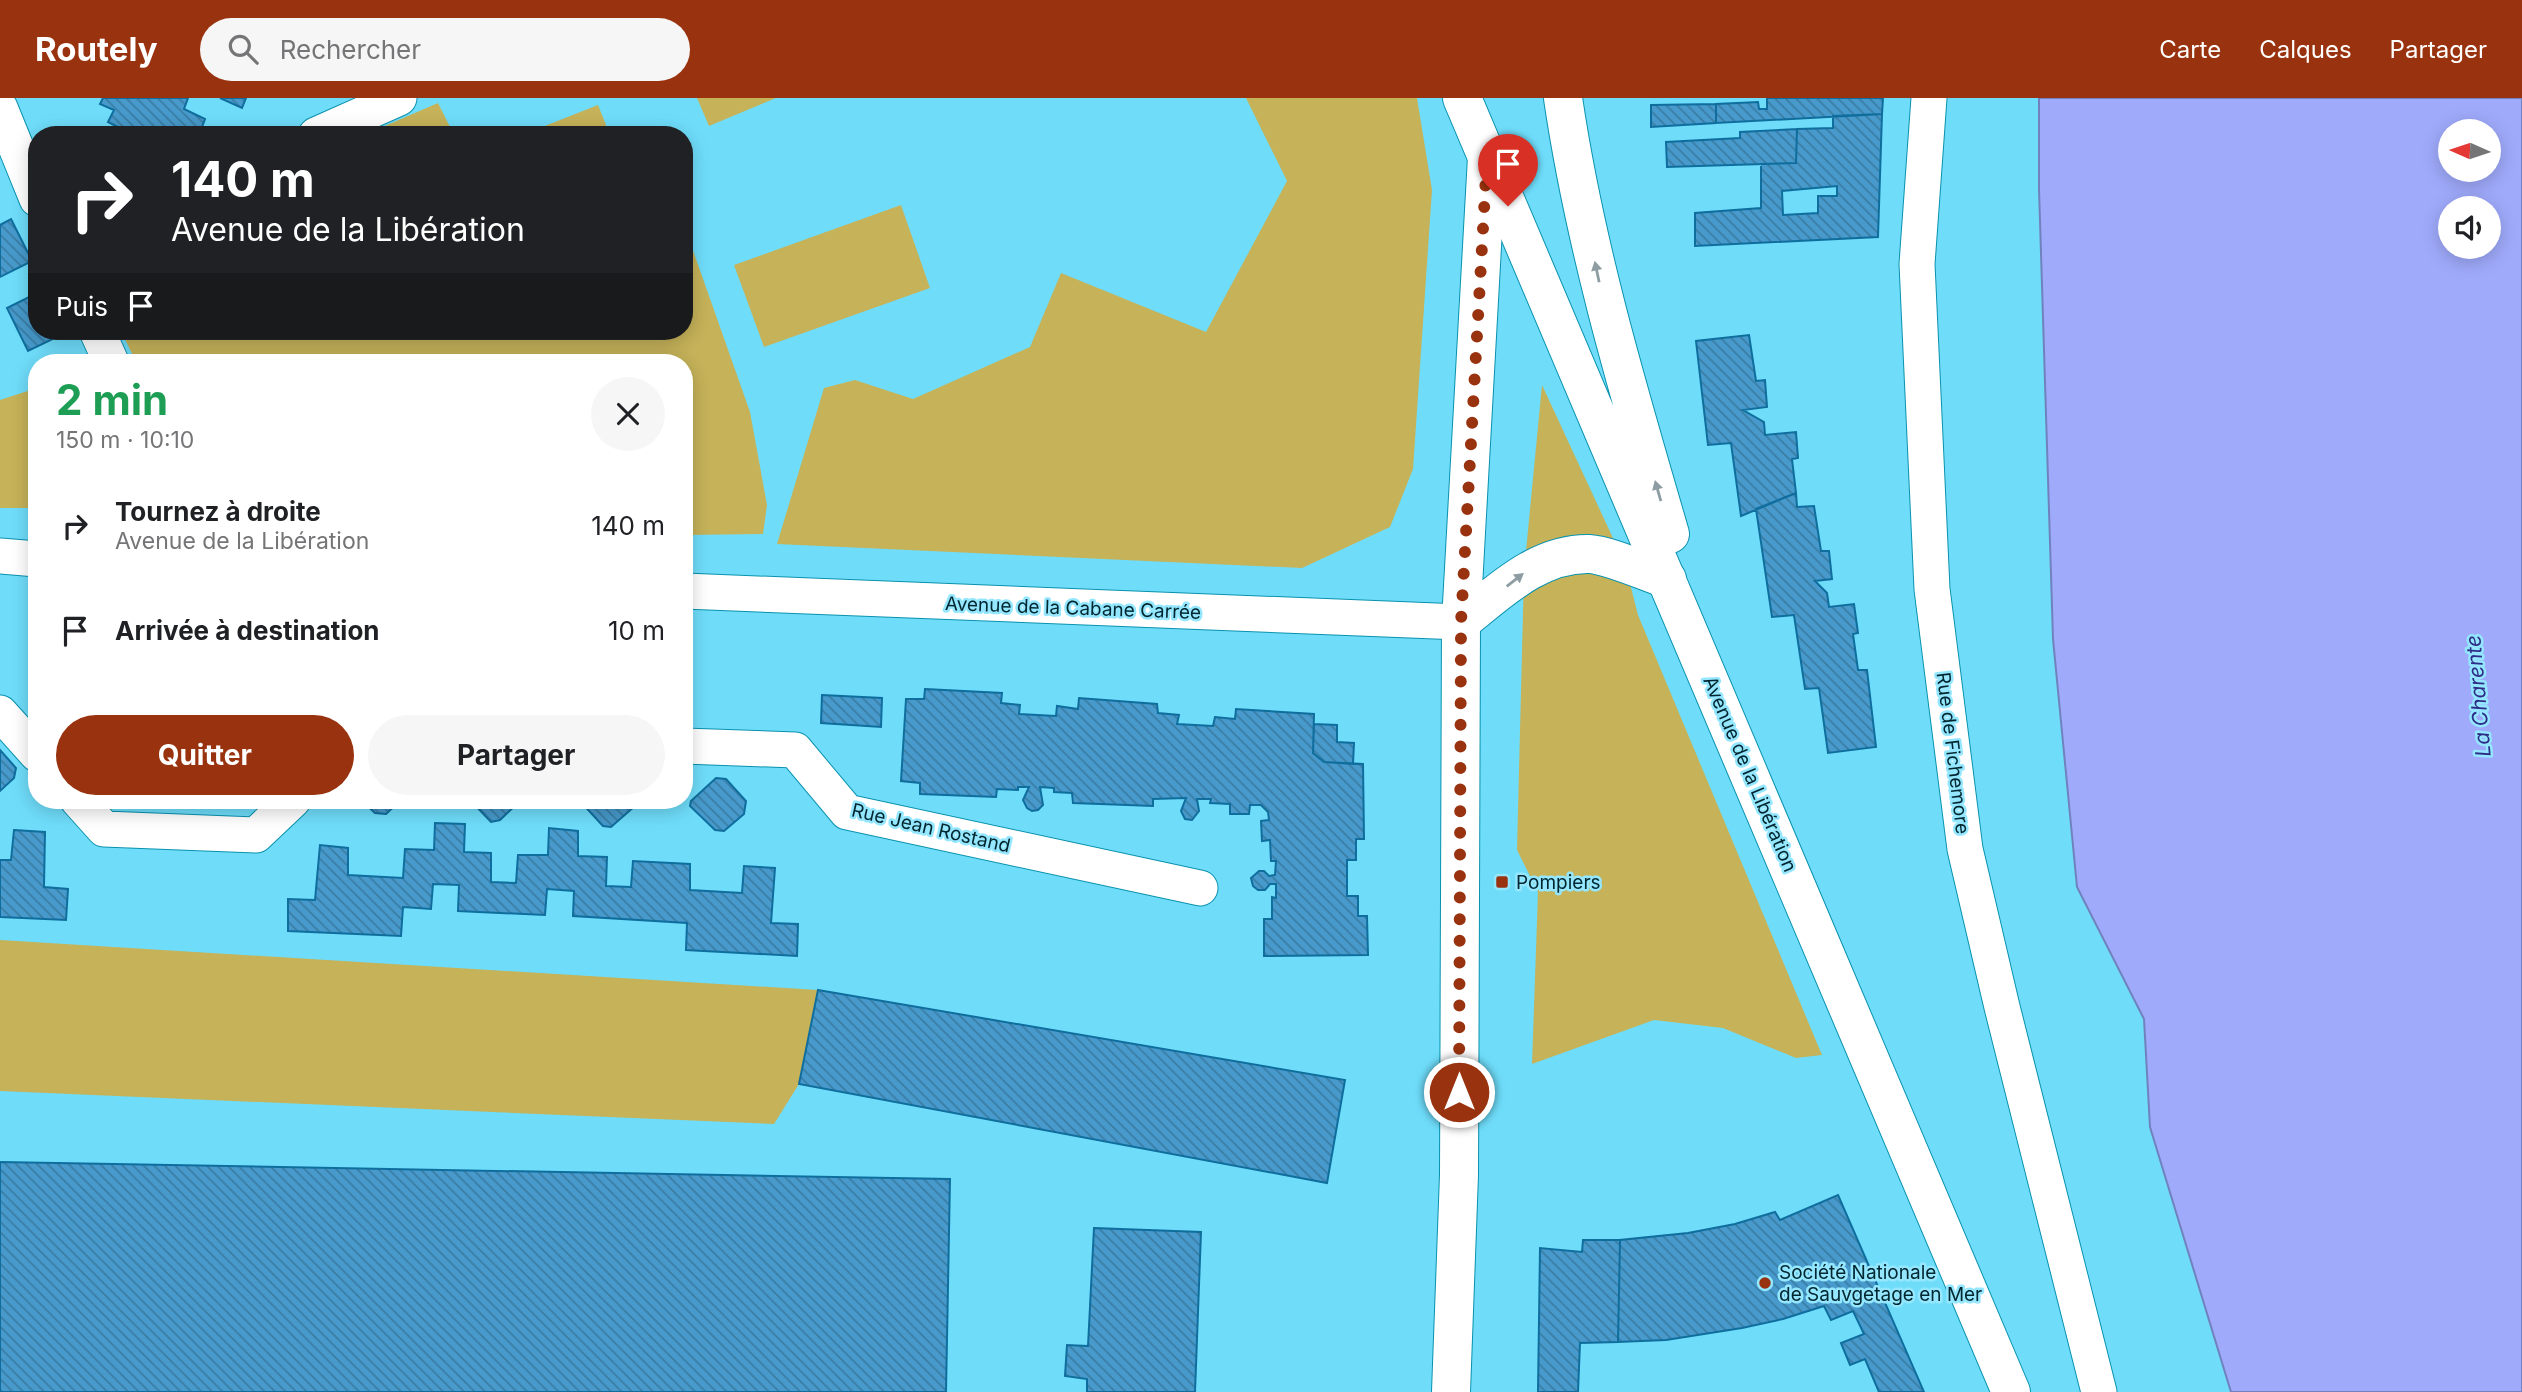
<!DOCTYPE html>
<html lang="fr">
<head>
<meta charset="utf-8">
<style>
	:root { --surface:#fff; --page:#f6f6f6; --text:#202124; --muted:#757577; --accent:#99320e }
	body { margin:0; font-family:Inter,sans-serif; background:var(--page); color:var(--text); height:100vh; display:flex; flex-direction:column; font-size:26px; white-space:nowrap }
	* { box-sizing:border-box; margin:0 }
	p { font-size:23px; color:var(--muted) }
	.icon { flex:none; width:38px; height:38px; fill:none; stroke:currentColor; stroke-width:2; stroke-linecap:round; stroke-linejoin:round }
	.map { position:relative; flex:1; overflow:hidden }
	.side { position:absolute; left:28px; top:256px; width:665px; height:455px; display:flex; flex-direction:column; background:var(--surface); border-radius:28px; box-shadow:0 4px 18px #0003 }
	.side>* { flex:none }
	.banner { position:absolute; left:28px; top:28px; width:665px; height:214px; border-radius:28px; box-shadow:0 4px 18px #0003; background:#202124; color:#fff; overflow:hidden }
	.needle { width:46px; rotate:273deg }
	.buttons { position:absolute; left:2438px; top:21px; display:grid; gap:14px }
	.buttons a { display:grid; place-items:center; width:63px; height:63px; border-radius:50%; background:var(--surface); box-shadow:0 4px 18px #0003; font-size:35px }
	.pin { position:absolute; display:grid; place-items:center; width:60px; height:60px; color:#fff; margin:-72px -30px; border-radius:50% 50% 50% 0; rotate:-45deg; box-shadow:0 0 7px #0007 }
	.pin .icon { rotate:45deg }
	.me { position:absolute; width:77px; margin:-38px; rotate:0deg; stroke-linejoin:round; filter:drop-shadow(0 0 5px #0008) }
	.turn { display:flex; align-items:center; gap:24px; height:147px; padding:0 28px; font-size:32px }
	.turn .icon { width:91px; height:91px; stroke-width:2.5 }
	.turn b { display:block; font-size:49px; line-height:60px }
	.then { display:flex; align-items:center; height:66px; padding:0 28px; background:#0003; gap:14px; font-size:26px }
	.round { display:grid; place-items:center; flex:none; width:74px; height:74px; border-radius:37px; background:var(--page) }
	.headline { display:flex; align-items:center; justify-content:space-between; height:119px; padding:0 28px }
	h1 { font-size:42px; font-weight:700; line-height:52px; color:#1e9e55 }
	.button { display:flex; gap:14px; margin-top:auto; padding:14px 28px }
	.button a { flex:1; height:80px; border-radius:42px; background:var(--accent); color:#fff; font-size:28px; font-weight:700; line-height:80px; text-align:center }
	.button a+a { background:var(--page); color:var(--text) }
	ul { padding:0; list-style:none }
	li { display:flex; align-items:center; gap:21px; height:105px; padding:0 28px }
	li div { flex:1 }
	li b { display:block; font-size:26px }
	li em { font-style:normal }
	header { display:flex; align-items:center; gap:42px; box-sizing:border-box; height:98px; padding:0 35px; background:var(--accent); color:#fff }
	header strong { font-size:33px }
	nav { display:flex; gap:38px; margin-inline-start:auto; font-size:24px }
	.search { width:490px; height:63px; background:var(--page); display:flex; align-items:center; gap:18px; box-sizing:border-box; padding:0 24px; border-radius:38px; color:var(--muted); font-size:26px }
	.map>svg:first-child { display:block }
	.green { fill:#c5b259 }
	.water { fill:#9faafb; stroke:#7082be; stroke-width:2; fill-rule:evenodd }
	.building { fill:url(#building-back-hatch); stroke:#0f6e9d; stroke-width:2; fill-rule:evenodd }
	.lines { fill:none; stroke-linecap:round; stroke-linejoin:round }
	.minor-casing { stroke:#0992ae; stroke-width:37 }
	.secondary-casing { stroke:#0992ae; stroke-width:40 }
	.primary-casing { stroke:#0992ae; stroke-width:40 }
	.minor { stroke:#fff; stroke-width:35 }
	.secondary { stroke:#fff; stroke-width:38 }
	.primary { stroke:#fff; stroke-width:38 }
	.oneway { fill:#8d9da1 }
	.route { stroke:#99320e; stroke-width:12; stroke-dasharray:0 21.6 }
	.poi-dot { fill:#99320e; stroke:#94e7fe; stroke-width:2.5 }
	.labels { text-anchor:middle; dominant-baseline:central; stroke-width:5; stroke-linejoin:round; paint-order:stroke }
	.street-label { font-size:19px; fill:#01262f; stroke:#94e7fe }
	.poi-label { font-size:19px; fill:#01262f; stroke:#94e7fe; text-anchor:start }
	.water-label { font-size:21px; font-style:italic; fill:#2f2c88; stroke:#94e7fe }
</style>
</head>
<body>
<header>
<strong>Routely</strong>
<div class="search"><svg class="icon" aria-label="search" viewBox="0 0 24 24"><circle cx="10" cy="10" r="6"/><path d="M15 15l6 6"/></svg>Rechercher</div>
<nav><a>Carte</a><a>Calques</a><a>Partager</a></nav>
</header>
<div class="map">
<svg width="2522" height="1294" viewBox="0 0 2522 1294">
	<defs>
		<pattern id="building-back-hatch" width="6" height="6" patternUnits="userSpaceOnUse" patternTransform="scale(1.75)"><rect width="6" height="6" fill="#479acb"/><path d="M-1 5l2 2M0 0l6 6M5-1l2 2" fill="none" stroke="#397da5"/></pattern>
	</defs>
	<rect width="100%" height="100%" fill="#6fddfa"/>
	<path class="green" d="M697,0H776L709,28Z
		M1246,0H1417L1432,92L1413,371L1390,429L1302,470L777,446L824,290L855,282L913,301L1030,249L1061,175L1206,234L1287,83Z
		M438,5L454,37H364Z
		M598,7L610,37H522Z
		M901,107L930,190L764,249L734,167Z
		M684,127L750,314L767,407L763,436L684,437V264H136L121,233H684Z
		M1542,287L1625,466L1638,517L1822,957L1796,960L1723,930L1654,922L1532,966L1538,794L1517,752L1524,474Z
		M37,290V410H0V302Z
		M0,842L818,892L799,986L774,1026L0,993Z"/>
	<path class="water" d="M2039,0H2522V1294H2231L2150,1029L2144,921L2077,789L2053,541L2039,91ZM2450,33H2488V72H2450ZM2450,110H2488V149H2450Z"/>
	<path class="building" d="M103,0H188L184,11L205,21L199,37H114L118,29L108,24L114,12L100,6Z
		M220,0H246L242,10Z
		M1767,0H1883L1882,16L1716,25V6L1758,4L1759,11H1767Z
		M1716,6V25L1651,29V7Z
		M1882,16L1878,139L1695,148V115L1761,110V66L1796,65L1797,31L1833,30V18ZM1837,88V98H1818V115L1783,117L1782,93Z
		M1797,31L1796,65L1667,69L1666,44L1740,40V34Z
		M11,121L32,163L0,179V127Z
		M37,195V233H62L63,236L28,253L7,210Z
		M1749,237L1756,283L1765,282L1767,309L1743,312L1764,324L1765,337L1796,334L1798,360L1792,361L1796,395L1741,418L1731,345L1708,347L1696,243Z
		M1796,395L1797,409L1814,408L1821,453H1829L1832,481L1815,483L1827,495L1829,509L1854,506L1858,535L1853,536L1858,572H1867L1876,649L1828,655L1819,590L1805,591L1794,517L1772,519L1756,411Z
		M925,591L1002,595L1001,605L1020,607L1019,616L1056,618L1057,608L1078,611L1079,600L1157,606L1158,615L1179,617L1177,626L1213,628L1215,619L1235,621L1236,611L1314,616L1313,655L1324,664L1363,666L1364,741H1356V762H1347V798H1358V818H1367L1368,857L1264,858V821H1272V799L1276,800V786H1270L1265,792H1258L1253,788L1251,780L1259,773H1264L1269,778L1275,777L1276,763H1271L1270,742L1262,743L1261,723L1269,722L1268,714L1261,707H1250L1249,716H1230V706L1210,705L1211,701H1197L1199,713L1192,722L1185,721L1181,713L1186,700L1153,701V708L1073,705L1072,695L1054,694V690L1040,689L1043,707L1038,712L1032,713L1027,710L1023,702L1029,689H1018V692L997,691L996,699L920,696V685L901,683L906,601H924Z
		M822,597L882,600L881,629L821,625Z
		M1314,626L1337,627V644L1354,645L1353,666L1324,664L1313,655Z
		M0,652L16,670L14,680L0,693Z
		M716,680L726,681L746,703L744,716L724,733L715,732L690,708L691,703Z
		M226,702H253L245,710L234,709Z
		M361,702H401L386,716L375,715Z
		M470,702H521L500,722L491,724Z
		M579,702H637L635,708L611,729L603,728Z
		M435,725L465,726L464,754L491,755V784L516,785L518,757H548L549,730L578,733V758L607,759L606,788L631,789L633,763L690,766V792L742,795L744,768L775,770L771,825L798,826L797,858L686,852L687,825L573,818L574,793L547,791L545,817L458,813L459,787L433,786L431,811L403,809L401,838L288,833V801L315,802L320,747L348,750V777L403,780L405,751L434,752Z
		M14,732L45,734L44,789L68,791L66,822L0,819V762H11Z
		M818,892L1345,982L1327,1085L799,986Z
		M0,1064L950,1081L946,1294H0Z
		M1838,1097L1924,1294H1879L1865,1261L1850,1267L1841,1245L1864,1236L1853,1213L1831,1222L1824,1208L1783,1221L1742,1230L1666,1242L1618,1244L1620,1142L1688,1135L1735,1126L1775,1114L1780,1122Z
		M1094,1130L1201,1134L1195,1294H1087V1281L1065,1278L1067,1247L1088,1248Z
		M1583,1142H1620L1618,1244L1580,1245L1578,1294H1538L1540,1150L1582,1154Z"/>
	<g class="lines">
		<g class="minor-casing">
			<path id="minor" d="M1929,0L1917,166L1932,491L1965,751L2002,909L2099,1294
				M0,10L37,101
				M316,37L399,0
				M97,233L111,264
				M0,458L37,461
				M684,493L1461,524
				M0,615L37,656
				M684,648L795,652L847,714L1200,790
				M78,702L104,731L256,737L293,702"/>
		</g>
		<g class="secondary-casing">
			<path id="secondary" d="M1461,524C1498,495 1537,455 1589,456C1609,457 1646,474 1667,481
				M1451,1294L1459,1077L1461,524L1487,59"/>
		</g>
		<g class="primary-casing">
			<path id="primary" d="M1462,0L2011,1294
				M1563,0C1585,149 1628,292 1670,436"/>
		</g>
		<use href="#minor" class="minor"/>
		<use href="#secondary" class="secondary"/>
		<use href="#primary" class="primary"/>
	</g>
	<defs><path id="oneway-solid" d="M-6-.8H1V-3.2L6.5 0L1 3.2V.8H-6Z" transform="scale(1.75)"/></defs>
	<g class="oneway">
		<use href="#oneway-solid" transform="translate(1597 174) rotate(-102)"/>
		<use href="#oneway-solid" transform="translate(1658 393) rotate(-106)"/>
		<use href="#oneway-solid" transform="translate(1515 482) rotate(-38)"/>
	</g>
	<g class="lines">
		<path class="route" d="M1459,994L1461,524L1487,59L1508,108"/>
	</g>
	<g class="poi-dot">
		<rect x="1495" y="777" width="14" height="14" rx="3.5"/>
		<circle cx="1765" cy="1185" r="7"/>
	</g>
	<g class="labels">
		<g class="street-label">
			<text transform="translate(1073 510) rotate(2)">Avenue de la Cabane Carrée</text>
			<text transform="translate(1953 655) rotate(83)">Rue de Fichemore</text>
			<text transform="translate(1750 676) rotate(67)">Avenue de la Libération</text>
			<text transform="translate(931 730) rotate(13)">Rue Jean Rostand</text>
		</g>
		<g class="poi-label">
			<text x="1516" y="784">Pompiers</text>
			<text x="1779" y="1174">Société Nationale<tspan x="1779" dy="22">de Sauvgetage en Mer</tspan></text>
		</g>
		<g class="water-label">
			<text transform="translate(2478 598) rotate(-95)">La Charente</text>
		</g>
	</g>
</svg>
<div class="buttons">
<a><svg class="needle" viewBox="-14 -14 28 28"><path d="M0-13l5 13h-10z" fill="#e53935"/><path d="M0 13l5-13h-10z" fill="#757577"/></svg></a>
<a><svg class="icon" aria-label="sound" viewBox="0 0 24 24"><path d="M4 9h4l5-4v14l-5-4H4zM17 9q2 3 0 6"/></svg></a>
</div>
<div class="pin" style="left:1508px;top:108px;background:#d93025"><svg class="icon" aria-label="arrive" viewBox="0 0 24 24"><path d="M6 21V4h12l-3 4 3 4H6"/></svg></div>
<svg class="me" style="left:1459px;top:994px" viewBox="-20 -20 40 40"><circle r="17" fill="#99320e" stroke="#fff" stroke-width="3"/><path d="M0-11L8 9 0 5-8 9z" fill="#fff"/></svg>
<div class="banner">
<div class="turn"><svg class="icon" aria-label="right" viewBox="0 0 24 24"><path d="M7 20v-9h11M14 6l5 5-5 5"/></svg><div><b>140 m</b>Avenue de la Libération</div></div>
<div class="then">Puis<svg class="icon" aria-label="arrive" viewBox="0 0 24 24"><path d="M6 21V4h12l-3 4 3 4H6"/></svg></div>
</div>
<section class="side">
<div class="headline"><div><h1>2 min</h1><p>150 m · 10:10</p></div><a class="round"><svg class="icon" aria-label="close" viewBox="0 0 24 24"><path d="M6 6l12 12M18 6L6 18"/></svg></a></div>
<ul>
<li><svg class="icon" aria-label="right" viewBox="0 0 24 24"><path d="M7 20v-9h11M14 6l5 5-5 5"/></svg><div><b>Tournez à droite</b><p>Avenue de la Libération</p></div><em>140 m</em></li>
<li><svg class="icon" aria-label="arrive" viewBox="0 0 24 24"><path d="M6 21V4h12l-3 4 3 4H6"/></svg><div><b>Arrivée à destination</b></div><em>10 m</em></li>
</ul>
<div class="button"><a>Quitter</a><a>Partager</a></div>
</section>
</div>
</body>
</html>
